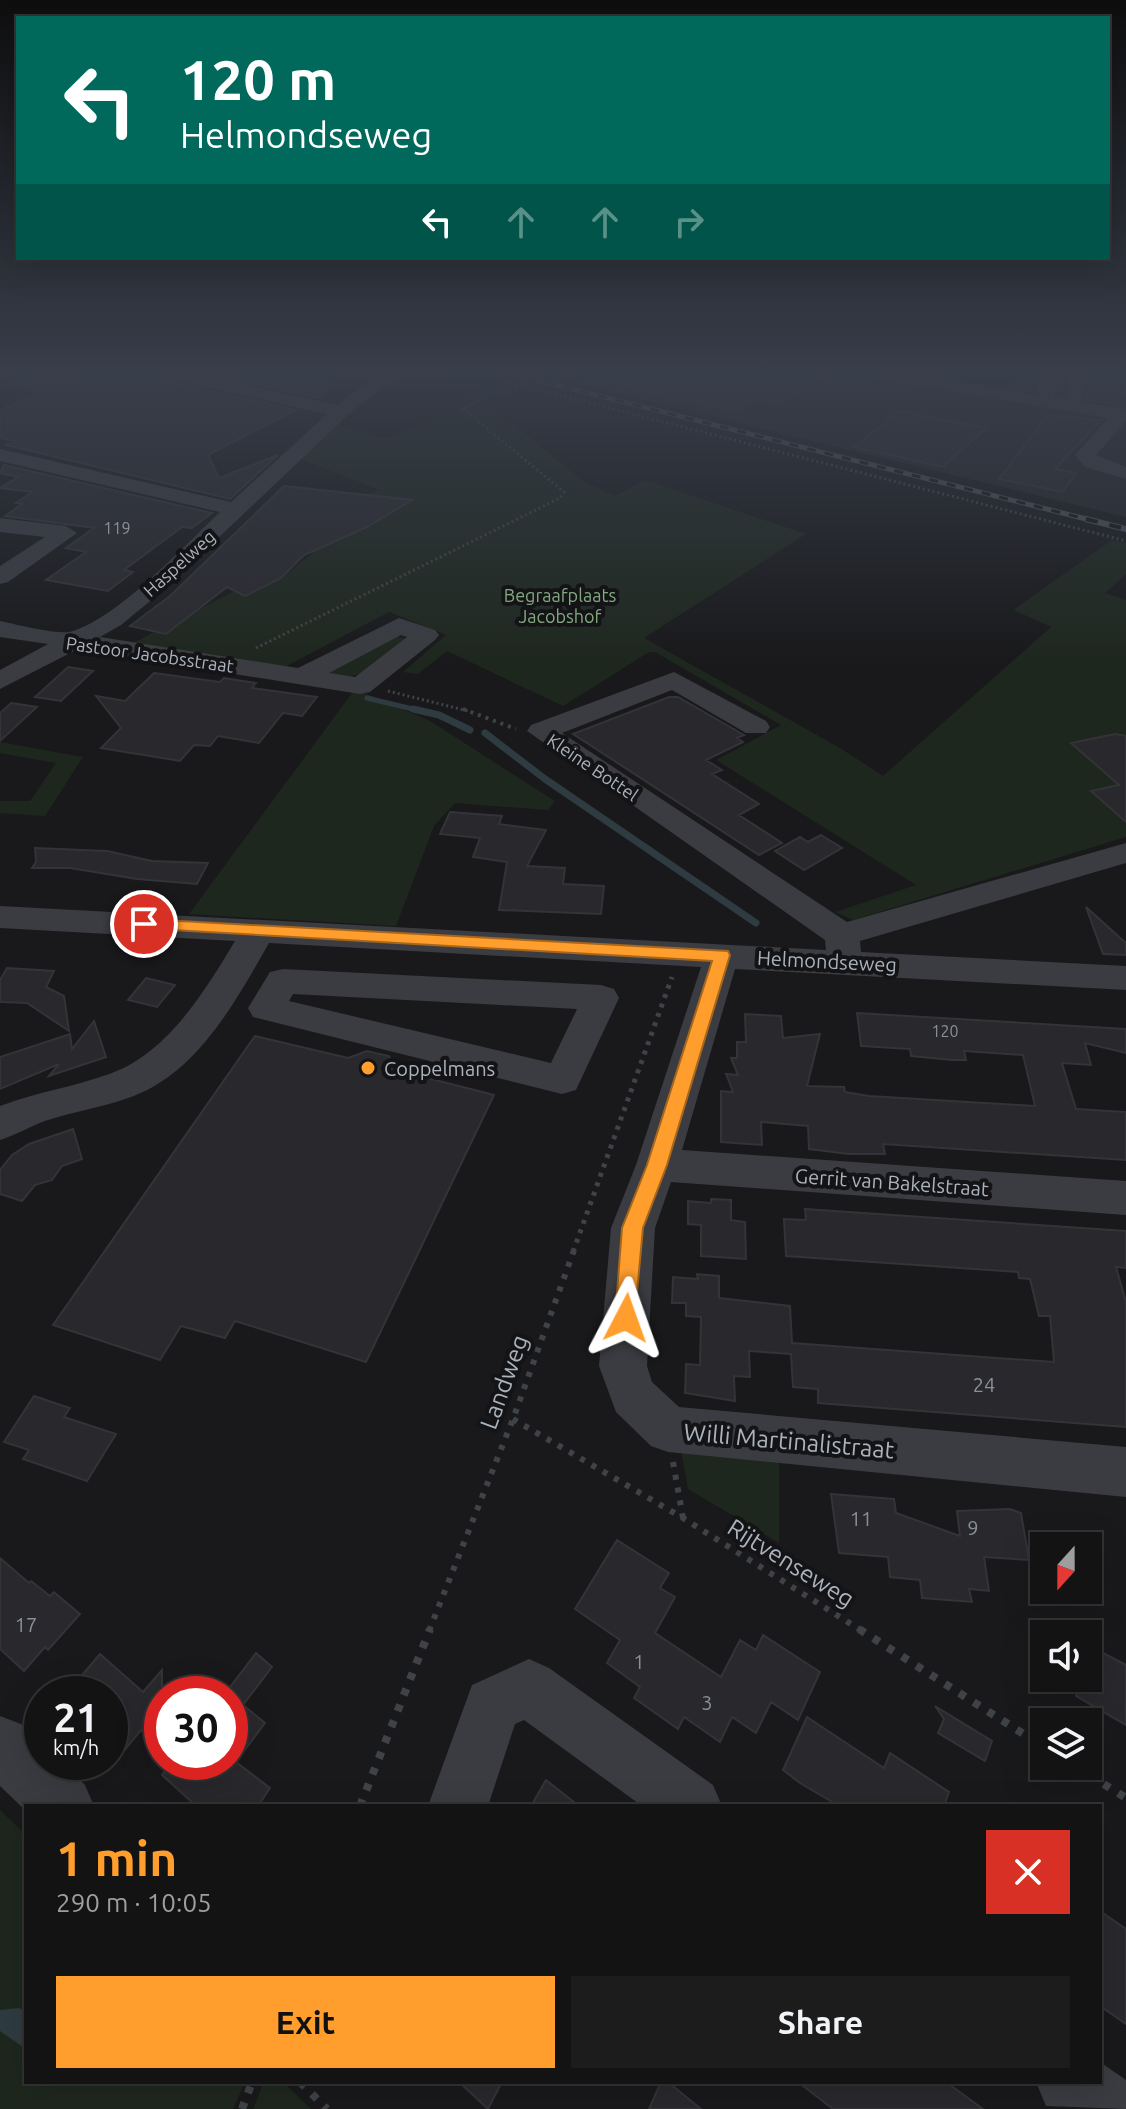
<!DOCTYPE html>
<html lang="en">
<head>
<meta charset="utf-8">
<style>
	:root { --surface:#131314; --page:#1c1c1d; --text:#f1f3f6; --muted:#9d9ea0; --line:#323234; --accent:#ff9e2d }
	body { margin:0; font-family:Ubuntu,sans-serif; background:var(--page); color:var(--text); height:100vh; display:flex; flex-direction:column; font-size:30px; white-space:nowrap }
	* { box-sizing:border-box; margin:0 }
	p { font-size:26px; color:var(--muted) }
	.icon { flex:none; width:44px; height:44px; fill:none; stroke:currentColor; stroke-width:2; stroke-linecap:round; stroke-linejoin:round }
	.map { position:relative; flex:1; overflow:hidden }
	.panel { position:absolute; left:24px; top:1804px; width:1078px; height:280px; display:flex; flex-direction:column; background:var(--surface); border-radius:0px; box-shadow:0 8px 32px #0002,0 0 0 2px var(--line) }
	.panel>* { flex:none }
	.guide { position:absolute; left:16px; top:16px; width:1094px; height:244px; border-radius:0px; box-shadow:0 8px 32px #0002,0 0 0 2px var(--line); background:#00695c; color:#fff; overflow:hidden }
	.needle { width:52px; rotate:201deg }
	.fabs { position:absolute; left:1030px; top:1532px; display:grid; gap:16px }
	.fabs a { display:grid; place-items:center; width:72px; height:72px; border-radius:0px; background:var(--surface); box-shadow:0 8px 32px #0002,0 0 0 2px var(--line); font-size:40px }
	.speed { position:absolute; left:24px; top:1676px; display:flex; gap:16px; font-size:40px; font-weight:700; text-align:center }
	.speed>* { display:grid; place-content:center; width:104px; height:104px; border-radius:50%; background:var(--surface); box-shadow:0 8px 32px #0002,0 0 0 2px var(--line); line-height:1 }
	.speed small { font-size:20px; font-weight:400 }
	.speed .limit { border:12px solid #d22; background:#fff; color:#111 }
	.pin { position:absolute; display:grid; place-items:center; width:68px; height:68px; color:#fff; margin:-34px; border:4px solid #fff; border-radius:50%; box-shadow:0 2px 8px #0007 }
	.me { position:absolute; width:88px; margin:-44px; rotate:4deg; stroke-linejoin:round; filter:drop-shadow(0 0 6px #0008) }
	.turn { display:flex; align-items:center; gap:28px; height:168px; padding:0 32px; font-size:36px }
	.turn .icon { width:104px; height:104px; stroke-width:2.5 }
	.turn b { display:block; font-size:56px; line-height:68px }
	.lanes { display:flex; align-items:center; height:76px; padding:0 32px; background:#0003; justify-content:center; gap:40px; direction:ltr }
	.lanes .off { opacity:.35 }
	.round { display:grid; place-items:center; flex:none; width:84px; height:84px; border-radius:0px; background:var(--page) }
	.summary { display:flex; align-items:center; justify-content:space-between; height:136px; padding:0 32px }
	h1 { font-size:48px; font-weight:700; line-height:60px; color:var(--accent) }
	.primary-button { display:flex; gap:16px; margin-top:auto; padding:16px 32px }
	.primary-button a { flex:1; height:92px; border-radius:0px; background:var(--accent); color:#111; font-size:32px; font-weight:700; line-height:92px; text-align:center }
	.primary-button a+a { background:var(--page); color:var(--text) }
	.map>svg:first-child { display:block }
	.built { fill:#252529 }
	.green { fill:#1e271e }
	.water { fill:#2e3b41 }
	.lines { fill:none; stroke-linecap:round; stroke-linejoin:round }
	.stream-far1 { stroke:#2e3b41; stroke-width:5 }
	.stream { stroke:#2e3b41; stroke-width:7 }
	.building { fill:#29292d; stroke:#333338; stroke-width:2 }
	.path-far4 { stroke:#3f4348; stroke-width:3; stroke-dasharray:2 3; stroke-linecap:butt }
	.path-far3 { stroke:#3f4348; stroke-width:4; stroke-dasharray:3 5; stroke-linecap:butt }
	.path-far2 { stroke:#3f4348; stroke-width:5; stroke-dasharray:4 6; stroke-linecap:butt }
	.path-far1 { stroke:#3f4348; stroke-width:6; stroke-dasharray:5 8; stroke-linecap:butt }
	.path { stroke:#3f4348; stroke-width:8; stroke-dasharray:7 10; stroke-linecap:butt }
	.minor { fill:#3a3c41; fill-rule:evenodd }
	.rail-far1-casing { stroke:#4c5056; stroke-width:5 }
	.rail-casing { stroke:#4c5056; stroke-width:6 }
	.rail-far1 { stroke:#141417; stroke-width:3; stroke-dasharray:9; stroke-linecap:butt }
	.rail { stroke:#141417; stroke-width:4; stroke-dasharray:12; stroke-linecap:butt }
	.route { fill:#ff9e2d; stroke:#a6671d; stroke-width:2 }
	.poi-dot { fill:#ff9e2d; stroke:#141417; stroke-width:3 }
	.labels { text-anchor:middle; dominant-baseline:central; stroke-width:8; stroke-linejoin:round; paint-order:stroke }
	.number-label { font-size:16px; fill:#8a9098 }
	.far-street-label { font-size:18px; fill:#aab2bc; stroke:#141417 }
	.far-park-label { font-size:18px; fill:#83a880; stroke:#141417 }
	.street-label { font-size:20px; fill:#aab2bc; stroke:#141417 }
	.poi-label { font-size:20px; fill:#aab2bc; stroke:#141417; text-anchor:start }
	.near-number-label { font-size:20px; fill:#8a9098 }
	.near-street-label { font-size:24px; fill:#aab2bc; stroke:#141417 }
</style>
</head>
<body>
<div class="map">
<svg width="1126" height="2109" viewBox="0 0 1126 2109">
	<rect width="100%" height="100%" fill="#19191b"/>
	<path class="built" d="M518,369H1126V517L537,374Z"/>
	<path class="green" d="M420,369H446L519,387L485,402L586,483L615,496L645,480L806,534L644,638L840,748L883,776L1051,627L1013,610L1112,540L1126,543V574L1105,593L1126,600V837L853,920L835,912L916,885L716,760L781,725L655,652H649L563,706L447,651L418,674L403,672L446,635L389,612L283,668L133,643L256,580L281,578L313,553L289,544L353,500L380,490L298,458L335,423L386,439L472,402L464,399L481,392L423,374L389,387L383,385Z
		M885,369H926L975,378L980,369H1012L1005,392L881,373Z
		M392,635L406,639C377,663 365,685 325,673Z
		M355,689L430,721L555,801L548,810L455,803L434,826L396,926L189,914Z
		M0,742L83,757L45,816L0,813V801H30L56,763L0,753Z
		M680,1444L779,1462V1543L688,1489Z
		M0,1810L26,1835V2082H245L233,2109H0Z
		M264,2082H283L311,2109H253Z"/>
	<path class="water" d="M19,2008L26,2012V2049L0,2031V2010Z"/>
	<g class="lines">
		<path class="stream-far1" d="M367,698L421,711"/>
		<path class="stream" d="M413,709L439,715L470,730
			M485,733L545,779L756,923"/>
	</g>
	<path class="building" d="M91,369H136L147,377L296,410L208,455L219,478L278,455L230,499L6,445L15,441L0,438V410L42,392L8,385L24,378L64,381Z
		M187,369H330L310,379L334,384L318,398Z
		M657,369H782L820,377L778,405L754,399L735,411L625,387Z
		M1091,369L1126,372V393L1115,404L1085,400Z
		M900,411L986,428L943,467L854,447Z
		M1047,415L1101,420L1055,469L1076,473L1063,492L999,479Z
		M4,465L212,513L192,528L182,527L124,570L133,572L108,591L46,580L86,552L66,548L94,528L5,516L22,504L16,503L32,492L0,488L18,477L0,473Z
		M284,486L412,500L367,527L304,555L281,578L245,596L227,587L166,634L130,626L170,596Z
		M68,667L93,671L61,701L35,697Z
		M154,673L220,682L224,678L256,683L252,688L317,697L302,716L283,713L259,743L218,736L210,746L194,745L180,761L101,748L121,728L96,696L125,701Z
		M669,697H678L744,735L737,738L743,742L706,760L722,770L712,774L759,804L739,815L782,843L759,855L573,734Z
		M11,703L37,707L0,741V713Z
		M1115,734L1126,736V822L1091,791L1119,785L1071,743Z
		M450,812L502,816L499,824L546,830L527,866L565,868L563,884L604,886L601,914L499,910L507,862L473,857L480,838L440,834Z
		M821,835L842,848L804,870L775,851L800,837L808,842Z
		M35,848L107,851L152,861L208,863L197,884L137,879L70,868H32L36,862Z
		M1086,907L1126,943V955L1103,954Z
		M7,968L54,971L46,987L64,996L69,1031L27,1003L0,1002V980Z
		M146,978L175,985L157,1007L128,1000Z
		M857,1013L1126,1029V1053L1085,1043L1091,1065L1062,1063L1076,1109L1126,1112V1160L883,1144L885,1154H849L809,1149L808,1126L761,1122L762,1145L721,1142V1091L733,1092L726,1074L738,1075L731,1058H737V1042H746L745,1014L781,1016L783,1038L820,1034L807,1086L844,1087L845,1092L869,1096L1035,1106L1023,1055L964,1051L966,1060H952L911,1056L910,1049L861,1046Z
		M94,1021L106,1057L49,1076L59,1064L0,1089V1057L70,1034L72,1049Z
		M255,1036L348,1058L367,1051L389,1056L396,1070L494,1095L366,1362L235,1321L225,1338L181,1326L160,1360L53,1325Z
		M73,1129L82,1159L62,1166L52,1180L35,1185L22,1201L0,1194V1170L12,1155L29,1144Z
		M711,1199L731,1200V1220L745,1222L746,1259L701,1256V1225L688,1224V1201L711,1203Z
		M805,1209L1126,1231V1268L1116,1267L1126,1302V1427L818,1403V1389L793,1387L791,1354L749,1351L750,1377L734,1376L735,1401L685,1393L686,1364L700,1365L701,1317L686,1316V1303H672L673,1277L698,1279L697,1274L719,1276V1298L790,1306L792,1343L1054,1362L1050,1316H1039L1030,1279L1019,1278L1018,1272L786,1256L784,1219L806,1220Z
		M34,1396L70,1408L64,1417L116,1434L87,1481L23,1459L29,1450L4,1442Z
		M831,1494L894,1499L896,1513L960,1536L957,1511L1010,1509L1021,1513L1029,1560L984,1557L989,1591L969,1589L972,1602L922,1598L920,1580L890,1577L888,1557L839,1553Z
		M617,1540L669,1573L660,1588L675,1597L655,1633L721,1677L740,1640L756,1650L763,1635L820,1672L798,1720L771,1702L756,1733L732,1717L720,1742L684,1717L678,1729L634,1698L640,1687L607,1663L620,1640L575,1609Z
		M0,1558L29,1583L31,1581L50,1596L54,1592L80,1614L48,1650L45,1647L24,1671L0,1649Z
		M1088,1645L1126,1665V1725L1076,1696L1081,1678H1088Z
		M256,1653L272,1667L243,1705L265,1723L236,1762L270,1788L258,1806H196L162,1775L172,1762H230V1687Z
		M100,1654L143,1692L162,1670V1712L146,1733L141,1730L110,1768V1694H66Z
		M935,1706L992,1741L985,1761L938,1733L944,1719Z
		M807,1717L884,1768L890,1753L949,1792L944,1806H839L800,1783L783,1770Z
		M546,1780L579,1806H531Z
		M1100,1911L1126,1929V2024L1100,2006Z
		M459,2082H502L488,2109Z
		M661,2082H668L701,2109H649Z
		M798,2082H946L983,2109H833Z"/>
	<g class="lines">
		<path class="path-far4" d="M458,369L1126,541
			M256,648L560,498L564,492L462,408L517,385
			M388,691L468,711"/>
		<path class="path-far3" d="M463,709L516,729"/>
		<path class="path-far2" d="M573,1252L672,977"/>
		<path class="path-far1" d="M513,1419L683,1518L862,1631
			M673,1462L683,1518
			M429,1631L513,1419L574,1250"/>
		<path class="path" d="M859,1629L1044,1747
			M1075,1766L1126,1798
			M360,1806L430,1629
			M300,2082L327,2109
			M242,2109L252,2082"/>
		<path class="minor" d="M0,369H88L63,378L4,374Z
			M139,369H173L337,405C364,384 384,369 418,369L380,389L348,415L160,593L121,625L100,637L298,668L399,618L435,630L439,635L435,640L370,692L360,694L78,649L0,689V670L48,644L0,637V621C16,624 59,636 73,631C120,616 183,547 220,512L0,461V449L231,502L327,414L148,374ZM401,635L407,637L355,677L329,673Z
			M843,369H884L1037,395L1043,369H1061L1054,397L1067,400L1070,369H1088L1081,402L1126,409V421L1096,455L1126,467V479L1085,467L1075,455L1108,418L852,374Z
			M0,518L66,526L77,533L8,582L0,584V566L45,537L0,532Z
			M674,672L766,721L770,727L766,733H746L672,690L562,733L847,922L1126,843V863L860,941L861,952L1126,966V990L735,969L682,1150L1126,1181V1215L671,1182L655,1228L647,1366L652,1382L679,1407L1126,1447V1497L668,1452L651,1446L616,1412L599,1366L611,1228L636,1165L701,967L269,943C238,997 203,1063 145,1091C114,1106 77,1110 45,1121C29,1127 16,1135 0,1140V1106C36,1092 75,1087 112,1073C168,1052 205,991 235,941L0,928V906L826,950L825,940L527,731L531,725Z
			M283,969L601,985L614,989L619,998L576,1090L562,1094L253,1017L248,1008L270,972ZM293,994L577,1009L551,1063L289,1001Z
			M529,1659L549,1668L713,1785L722,1806H642L524,1720L515,1724L488,1806H428L472,1685Z
			M0,1716L21,1724L42,1744V1762H61L85,1785L94,1806H26V1811L0,1786Z
			M1100,2062L1126,2080V2109L1046,2106L1036,2082H1100Z"/>
		<g class="rail-far1-casing">
			<path id="rail-far1" d="M493,369L1094,521"/>
		</g>
		<g class="rail-casing">
			<path id="rail" d="M1086,519L1126,529"/>
		</g>
		<use href="#rail-far1" class="rail-far1"/>
		<use href="#rail" class="rail"/>
	</g>
	<linearGradient id="sky" x2="0" y2="1"><stop stop-color="#0e0e0f"/><stop offset="0.56" stop-color="#383e4a"/><stop offset="1" stop-color="#383e4a" stop-opacity="0"/></linearGradient>
	<rect width="1126" height="664" fill="url(#sky)"/>
	<path class="route" d="M144,919L728,951L730,955L667,1165L643,1228L634,1325L626,1328L619,1325L615,1318L622,1228L647,1165L712,961L138,928V920Z"/>
	<circle class="poi-dot" cx="368" cy="1068" r="8"/>
	<g class="labels">
		<g class="number-label">
			<text x="117" y="528">119</text>
			<text x="945" y="1031">120</text>
		</g>
		<g class="far-street-label">
			<text transform="translate(179 563) rotate(-42)">Haspelweg</text>
			<text transform="translate(150 654) rotate(8)">Pastoor Jacobsstraat</text>
			<text transform="translate(593 767) rotate(34)">Kleine Bottel</text>
		</g>
		<g class="far-park-label">
			<text x="560" y="595">Begraafplaats<tspan x="560" dy="21">Jacobshof</tspan></text>
		</g>
		<g class="street-label">
			<text transform="translate(827 961) rotate(3)">Helmondseweg</text>
			<text transform="translate(892 1182) rotate(4)">Gerrit van Bakelstraat</text>
		</g>
		<g class="poi-label">
			<text x="384" y="1068">Coppelmans</text>
		</g>
		<g class="near-number-label">
			<text x="984" y="1384">24</text>
			<text x="861" y="1518">11</text>
			<text x="973" y="1527">9</text>
			<text x="26" y="1624">17</text>
			<text x="639" y="1661">1</text>
			<text x="707" y="1702">3</text>
		</g>
		<g class="near-street-label">
			<text transform="translate(504 1382) rotate(-70)">Landweg</text>
			<text transform="translate(789 1441) rotate(5)">Willi Martinalistraat</text>
			<text transform="translate(791 1563) rotate(32)">Rijtvenseweg</text>
		</g>
	</g>
</svg>
<div class="fabs">
<a><svg class="needle" viewBox="-14 -14 28 28"><path d="M0-13l5 13h-10z" fill="#e53935"/><path d="M0 13l5-13h-10z" fill="#9d9ea0"/></svg></a>
<a><svg class="icon" aria-label="sound" viewBox="0 0 24 24"><path d="M4 9h4l5-4v14l-5-4H4zM17 9q2 3 0 6"/></svg></a>
<a><svg class="icon" aria-label="layers" viewBox="0 0 24 24"><path d="M12 4l9 5-9 5-9-5zM3 14l9 5 9-5"/></svg></a>
</div>
<div class="speed"><div>21<small>km/h</small></div><div class="limit">30</div></div>
<div class="pin" style="left:144px;top:924px;background:#d93025"><svg class="icon" aria-label="arrive" viewBox="0 0 24 24"><path d="M6 21V4h12l-3 4 3 4H6"/></svg></div>
<svg class="me" style="left:626px;top:1318px" viewBox="-20 -20 40 40"><path d="M0-17L14 15 0 8-14 15z" fill="#ff9e2d" stroke="#fff" stroke-width="4"/></svg>
<div class="guide">
<div class="turn"><svg class="icon" aria-label="left" viewBox="0 0 24 24"><path d="M17 20v-9H6M10 6l-5 5 5 5"/></svg><div><b>120 m</b>Helmondseweg</div></div>
<div class="lanes"><svg class="icon" aria-label="left" viewBox="0 0 24 24"><path d="M17 20v-9H6M10 6l-5 5 5 5"/></svg><svg class="icon off" aria-label="ahead" viewBox="0 0 24 24"><path d="M12 20V5M6 11l6-6 6 6"/></svg><svg class="icon off" aria-label="ahead" viewBox="0 0 24 24"><path d="M12 20V5M6 11l6-6 6 6"/></svg><svg class="icon off" aria-label="right" viewBox="0 0 24 24"><path d="M7 20v-9h11M14 6l5 5-5 5"/></svg></div>
</div>
<section class="panel">
<div class="summary"><div><h1>1 min</h1><p>290 m · 10:05</p></div><a class="round" style="background:#d93025;color:#fff"><svg class="icon" aria-label="close" viewBox="0 0 24 24"><path d="M6 6l12 12M18 6L6 18"/></svg></a></div>
<div class="primary-button"><a>Exit</a><a>Share</a></div>
</section>
</div>
</body>
</html>
